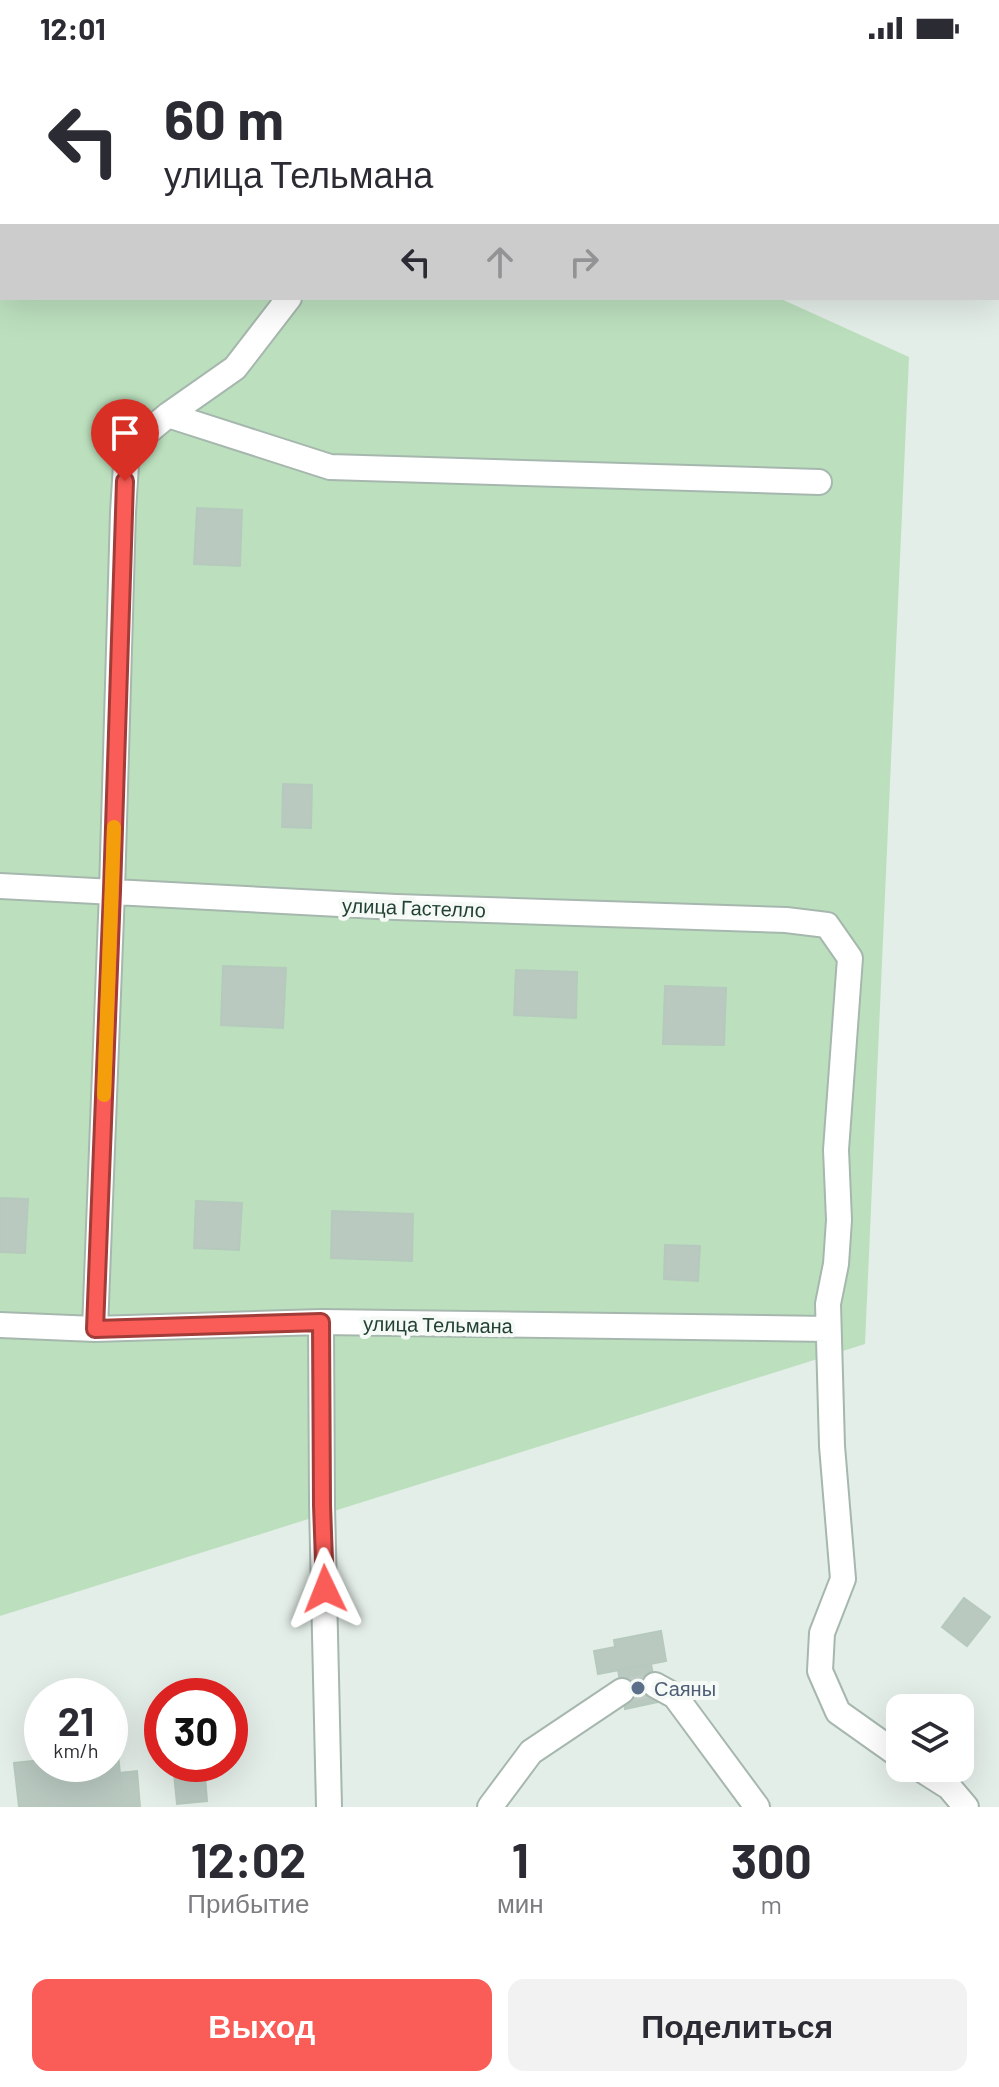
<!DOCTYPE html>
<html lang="ru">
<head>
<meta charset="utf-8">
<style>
	:root { --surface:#fff; --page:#f2f2f3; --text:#2b2b33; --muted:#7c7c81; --accent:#fa5c57 }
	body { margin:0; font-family:Barlow,sans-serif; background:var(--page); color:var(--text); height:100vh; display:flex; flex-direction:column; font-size:30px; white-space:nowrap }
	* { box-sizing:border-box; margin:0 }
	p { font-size:26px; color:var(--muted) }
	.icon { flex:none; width:44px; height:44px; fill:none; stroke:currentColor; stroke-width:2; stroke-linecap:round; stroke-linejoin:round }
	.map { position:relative; height:1751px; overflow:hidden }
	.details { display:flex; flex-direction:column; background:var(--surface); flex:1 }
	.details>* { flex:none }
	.banner { position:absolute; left:0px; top:0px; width:1000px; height:244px; box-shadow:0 8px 32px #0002; background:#fff; color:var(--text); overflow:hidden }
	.controls { position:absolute; left:886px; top:1638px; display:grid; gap:16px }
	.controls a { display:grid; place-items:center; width:88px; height:88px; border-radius:16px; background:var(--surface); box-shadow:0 8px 32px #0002; font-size:40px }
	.speed { position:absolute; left:24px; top:1622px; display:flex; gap:16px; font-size:40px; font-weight:700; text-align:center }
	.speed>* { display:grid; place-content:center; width:104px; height:104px; border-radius:50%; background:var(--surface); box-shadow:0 8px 32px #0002; line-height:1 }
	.speed small { font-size:20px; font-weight:400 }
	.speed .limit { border:12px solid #d22; background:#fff; color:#111 }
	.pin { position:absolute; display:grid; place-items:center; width:68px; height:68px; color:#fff; margin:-82px -34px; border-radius:50% 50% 50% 0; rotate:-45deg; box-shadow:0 0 8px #0007 }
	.pin .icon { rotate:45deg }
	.me { position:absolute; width:88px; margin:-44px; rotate:358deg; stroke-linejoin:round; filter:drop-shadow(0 0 6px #0008) }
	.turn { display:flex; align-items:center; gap:28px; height:168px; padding:0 32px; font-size:36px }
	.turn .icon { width:104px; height:104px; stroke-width:2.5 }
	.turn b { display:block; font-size:56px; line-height:68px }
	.lanes { display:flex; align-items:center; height:76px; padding:0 32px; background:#0003; justify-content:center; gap:40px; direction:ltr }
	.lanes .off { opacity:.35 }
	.eta { display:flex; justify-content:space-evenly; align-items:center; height:136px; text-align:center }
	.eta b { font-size:48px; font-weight:700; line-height:56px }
	.primary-button { display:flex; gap:16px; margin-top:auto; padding:16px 32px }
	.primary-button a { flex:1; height:92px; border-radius:16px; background:var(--accent); color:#fff; font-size:32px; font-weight:700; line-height:92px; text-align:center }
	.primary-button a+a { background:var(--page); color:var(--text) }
	.status { display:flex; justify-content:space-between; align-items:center; height:56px; padding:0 40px; background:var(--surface); direction:ltr }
	.status svg { height:22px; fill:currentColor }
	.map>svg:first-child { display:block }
	.green { fill:#bce0be }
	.building { fill:#b9c9c0; stroke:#b6c9bd; stroke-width:2 }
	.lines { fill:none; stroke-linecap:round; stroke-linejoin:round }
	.minor-tunnel { stroke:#bdcbc4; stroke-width:24; stroke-dasharray:24 12; stroke-linecap:butt }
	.minor-casing { stroke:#a6b7ae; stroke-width:28 }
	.minor { stroke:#fff; stroke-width:24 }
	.route-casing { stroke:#a23c39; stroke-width:20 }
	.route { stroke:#fa5c57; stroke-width:14 }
	.slow { stroke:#f59e0b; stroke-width:14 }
	.service-dot { fill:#5c6f8a; stroke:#f5faf7; stroke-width:3 }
	.labels { text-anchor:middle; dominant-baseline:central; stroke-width:8; stroke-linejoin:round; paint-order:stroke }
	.street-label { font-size:20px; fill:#224132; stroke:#f5faf7 }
	.service-label { font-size:20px; fill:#4e5e75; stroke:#f5faf7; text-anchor:start }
</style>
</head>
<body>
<div class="status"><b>12:01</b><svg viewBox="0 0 49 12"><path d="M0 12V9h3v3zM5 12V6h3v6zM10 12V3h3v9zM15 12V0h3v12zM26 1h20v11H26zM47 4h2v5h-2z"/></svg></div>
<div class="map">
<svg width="999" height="1751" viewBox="0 0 999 1751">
	<rect width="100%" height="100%" fill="#e4eee8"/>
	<path class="green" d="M0,0H247L251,2H2V242H779L909,301L865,1288L0,1560Z"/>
	<path class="building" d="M197,452L242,454L240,510L194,508Z
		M283,728L312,729L311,772L282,771Z
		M223,910L286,912L283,972L221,969Z
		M516,914L577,916L576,962L514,959Z
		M665,930L726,932L724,989L663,988Z
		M0,1142L28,1143L25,1197L0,1196Z
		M196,1145L242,1147L239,1194L194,1192Z
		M332,1155L413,1158L412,1205L331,1202Z
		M665,1189L700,1190L698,1225L664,1223Z
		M964,1542L990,1561L967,1590L942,1571Z
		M661,1575L666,1605L598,1618L594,1595L615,1591L614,1584Z
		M651,1608L658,1646L625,1653L618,1614Z
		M118,1697L123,1751H19L14,1707L42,1704V1708H110V1698Z
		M173,1708H204L207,1745L177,1748Z
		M137,1715L140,1751H123L120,1717Z"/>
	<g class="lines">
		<path class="minor-tunnel" d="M622,1635L655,1629"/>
		<g class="minor-casing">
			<path id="minor" d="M447,2L448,0
				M168,359L330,411L819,426
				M0,830L396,851L786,864L827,869L850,902L836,1094L839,1164L836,1208L828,1248L832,1390L843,1523L822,1577L820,1615L838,1656L900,1700
				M321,1266L322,1449L329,1751
				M0,1269L95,1273L321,1266L828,1273
				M95,1273L112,835L123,456L127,393L168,359L235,312L289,242
				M655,1629L675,1640L757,1751
				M919,1712L949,1731L966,1751
				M490,1751L531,1696L622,1635"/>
		</g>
		<use href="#minor" class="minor"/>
	</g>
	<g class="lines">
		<g class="route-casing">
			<path id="route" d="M125,425L112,835L95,1273L321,1266L322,1449L325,1533"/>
		</g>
		<use href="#route" class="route"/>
		<path class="slow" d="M104,1039L114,771"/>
	</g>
	<circle class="service-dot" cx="638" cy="1632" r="8"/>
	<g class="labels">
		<g class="street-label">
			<text transform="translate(414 851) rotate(2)">улица Гастелло</text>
			<text transform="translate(438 1268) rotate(1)">улица Тельмана</text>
		</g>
		<g class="service-label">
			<text x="654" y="1632">Саяны</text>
		</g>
	</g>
</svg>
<div class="controls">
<a><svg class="icon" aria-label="layers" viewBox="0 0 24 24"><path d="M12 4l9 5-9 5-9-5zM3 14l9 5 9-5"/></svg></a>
</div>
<div class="speed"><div>21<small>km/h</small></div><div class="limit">30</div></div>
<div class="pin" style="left:125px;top:425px;background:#d93025"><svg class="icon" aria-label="arrive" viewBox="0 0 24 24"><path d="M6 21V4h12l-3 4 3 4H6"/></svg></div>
<svg class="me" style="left:325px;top:1533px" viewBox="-20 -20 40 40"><path d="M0-17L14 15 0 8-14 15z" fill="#fa5c57" stroke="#fff" stroke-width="4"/></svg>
<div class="banner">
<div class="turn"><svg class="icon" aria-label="left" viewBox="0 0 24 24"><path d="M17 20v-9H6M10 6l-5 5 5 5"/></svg><div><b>60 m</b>улица Тельмана</div></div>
<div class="lanes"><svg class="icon" aria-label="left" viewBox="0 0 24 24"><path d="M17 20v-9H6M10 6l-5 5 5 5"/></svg><svg class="icon off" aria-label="ahead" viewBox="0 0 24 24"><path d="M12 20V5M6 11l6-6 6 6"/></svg><svg class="icon off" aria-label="right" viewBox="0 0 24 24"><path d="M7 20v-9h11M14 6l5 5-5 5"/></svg></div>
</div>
</div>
<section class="details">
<div class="eta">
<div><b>12:02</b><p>Прибытие</p></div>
<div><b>1</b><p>мин</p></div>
<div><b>300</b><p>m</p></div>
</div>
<div class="primary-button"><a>Выход</a><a>Поделиться</a></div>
</section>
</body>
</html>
